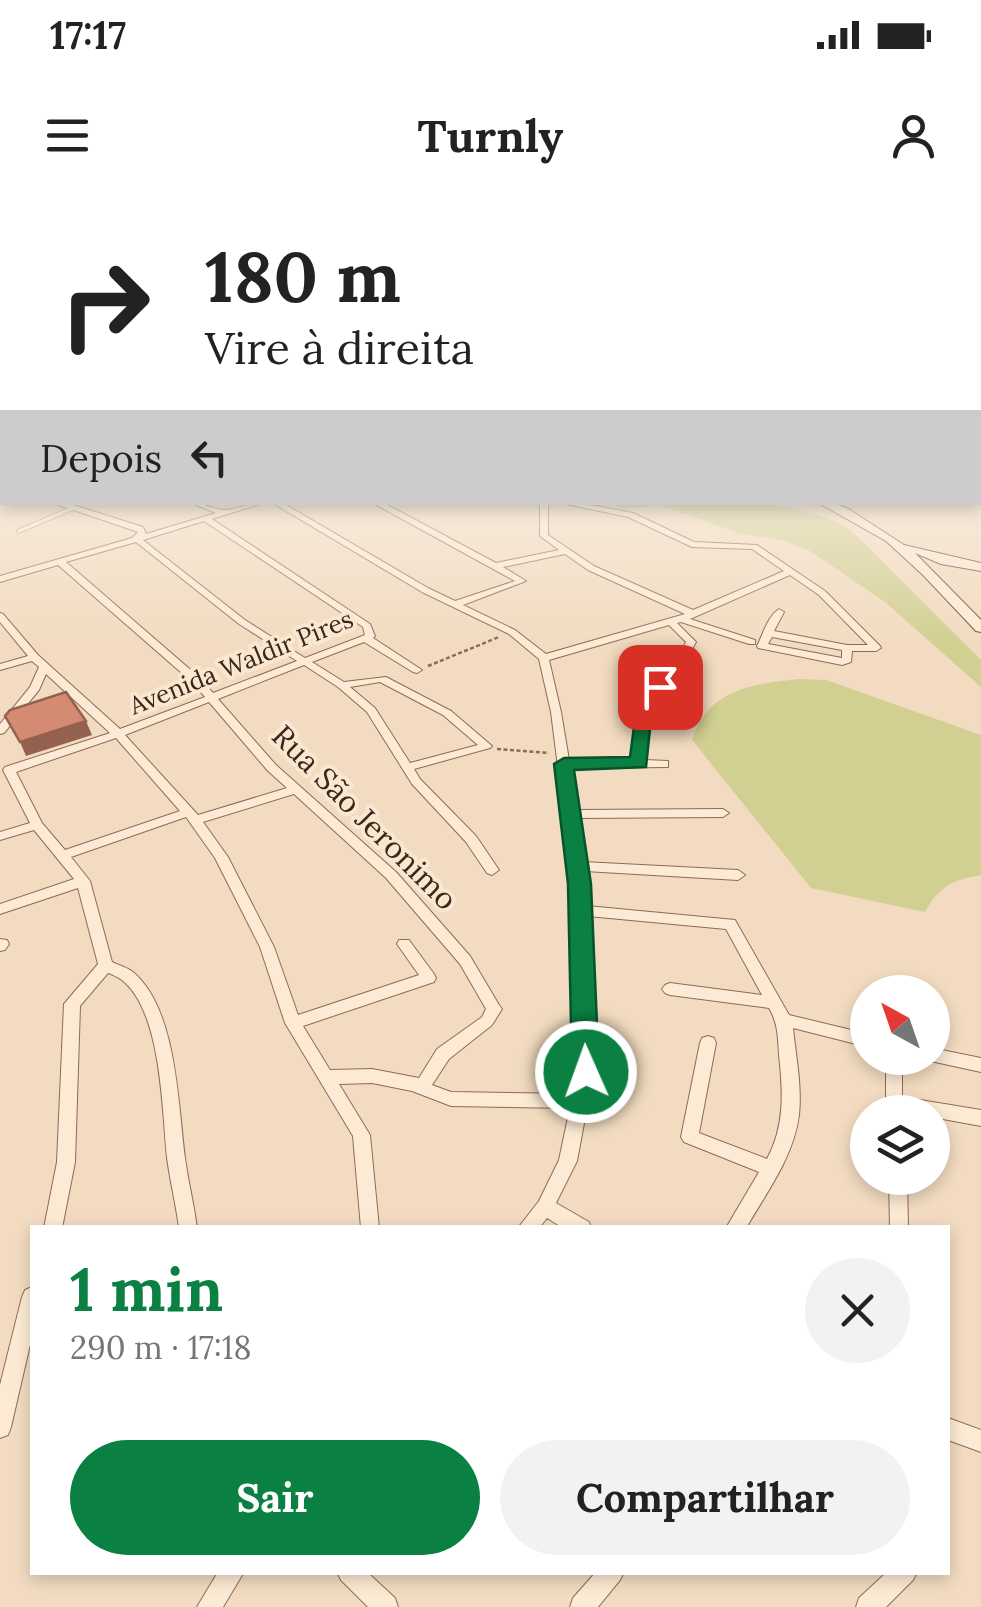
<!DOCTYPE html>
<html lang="pt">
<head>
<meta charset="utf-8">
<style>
	:root { --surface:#fff; --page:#f2f2f2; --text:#222; --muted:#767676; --accent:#0b8043 }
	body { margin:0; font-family:Lora,serif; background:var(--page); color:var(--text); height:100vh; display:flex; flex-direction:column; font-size:38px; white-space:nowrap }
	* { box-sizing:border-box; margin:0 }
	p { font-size:32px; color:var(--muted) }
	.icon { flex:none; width:55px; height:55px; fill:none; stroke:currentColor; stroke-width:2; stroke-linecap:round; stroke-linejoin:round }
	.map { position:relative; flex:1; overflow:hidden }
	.drawer { position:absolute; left:30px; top:1025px; width:920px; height:350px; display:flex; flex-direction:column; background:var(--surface); border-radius:0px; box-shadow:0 5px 15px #0003 }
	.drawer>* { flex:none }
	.top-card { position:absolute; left:0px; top:0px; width:982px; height:305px; box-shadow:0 5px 15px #0003; background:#fff; color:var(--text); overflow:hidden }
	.needle { width:65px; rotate:320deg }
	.tools { position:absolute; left:850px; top:775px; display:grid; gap:20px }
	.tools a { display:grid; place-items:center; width:100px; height:100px; border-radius:50%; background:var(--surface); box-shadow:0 5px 15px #0003; font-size:50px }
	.pin { position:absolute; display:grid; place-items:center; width:85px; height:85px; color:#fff; margin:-42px; border-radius:20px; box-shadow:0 5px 15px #0006 }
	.me { position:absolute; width:110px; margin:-55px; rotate:358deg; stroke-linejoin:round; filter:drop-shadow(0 0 8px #0008) }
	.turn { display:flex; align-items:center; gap:35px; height:210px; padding:0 40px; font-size:45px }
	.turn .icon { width:130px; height:130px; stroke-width:2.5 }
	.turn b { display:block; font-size:70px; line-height:85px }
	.then { display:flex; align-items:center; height:95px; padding:0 40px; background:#0003; gap:20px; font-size:38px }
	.round { display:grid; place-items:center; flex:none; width:105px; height:105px; border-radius:52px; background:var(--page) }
	.head { display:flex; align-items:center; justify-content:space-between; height:170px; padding:0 40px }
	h1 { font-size:60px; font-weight:700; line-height:75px; color:var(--accent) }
	.button { display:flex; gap:20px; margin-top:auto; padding:20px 40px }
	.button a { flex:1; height:115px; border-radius:60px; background:var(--accent); color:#fff; font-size:40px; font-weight:700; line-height:115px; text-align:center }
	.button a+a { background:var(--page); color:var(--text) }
	.status { display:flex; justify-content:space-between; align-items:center; height:70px; padding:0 50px; background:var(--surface); direction:ltr }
	.status svg { height:28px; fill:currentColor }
	header { display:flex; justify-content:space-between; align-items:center; height:130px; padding:0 40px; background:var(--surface); font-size:45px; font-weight:700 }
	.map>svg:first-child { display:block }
	.green { fill:#d2cf92 }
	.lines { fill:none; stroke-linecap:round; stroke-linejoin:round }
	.lane-casing { stroke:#8e6b56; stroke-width:5 }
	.street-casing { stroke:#8e6b56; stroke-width:2 }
	.secondary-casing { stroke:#6f4c39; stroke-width:2 }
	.path { stroke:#8e6b56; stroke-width:2.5; stroke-dasharray:4 2.5; stroke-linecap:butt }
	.lane { stroke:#fcead4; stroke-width:4 }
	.street { fill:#fcead4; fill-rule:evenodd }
	.secondary { fill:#fcead4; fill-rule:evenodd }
	.shaded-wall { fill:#95614f }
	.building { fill:#d58b71; stroke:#95614f; stroke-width:2.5 }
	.route { fill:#0b8043; stroke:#07532c; stroke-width:2.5 }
	.labels { text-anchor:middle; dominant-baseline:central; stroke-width:8; stroke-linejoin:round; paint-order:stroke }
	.far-street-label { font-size:25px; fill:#3b261c; stroke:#f9e7d0 }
	.street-label { font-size:30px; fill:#3b261c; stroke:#f9e7d0 }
</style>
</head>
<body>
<div class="status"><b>17:17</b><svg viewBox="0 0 49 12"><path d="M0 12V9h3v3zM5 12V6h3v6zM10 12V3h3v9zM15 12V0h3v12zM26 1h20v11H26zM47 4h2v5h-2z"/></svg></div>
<header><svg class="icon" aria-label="menu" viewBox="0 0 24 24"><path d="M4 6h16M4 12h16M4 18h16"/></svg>Turnly<svg class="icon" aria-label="person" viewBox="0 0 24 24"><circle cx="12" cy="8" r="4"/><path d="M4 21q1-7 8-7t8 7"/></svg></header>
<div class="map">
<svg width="981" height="1407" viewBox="0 0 981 1407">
	<rect width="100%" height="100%" fill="#f2dbc0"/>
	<path class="green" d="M608,303C679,302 793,292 852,331L981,460V487L885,402L810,351L782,340L738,333L659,305L624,309Z
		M798,479L826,480L981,535V675C953,680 939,686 925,712L811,688L692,540C709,489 749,485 798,479Z"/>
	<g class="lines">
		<g class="lane-casing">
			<path id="lane" d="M19,331L73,308"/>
		</g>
		<g class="street-casing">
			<path id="street" d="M0,287H2V292H0Z
				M50,302H64L143,327L146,334L216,313L189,302C202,302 211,309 223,310C234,311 251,302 266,302L212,319L370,424L375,436L373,438L422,470L417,473L413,472L364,442L312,462L344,482L386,477L451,511L492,546L490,548L414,569L420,579L476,636L499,670L492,675L487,673L466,642L412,584L367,512L338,487L304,465L218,499L276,565L396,672L470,756L499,805L502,809L492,825L449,859L432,885L451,892L573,894L577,872L573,685L551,512L539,459L509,434L422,392L271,302H281L428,388L455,401L515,381L371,302H382L496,363L559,350L540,336V302H548V335L594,366L693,410L784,371L752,349L692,347L628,317L556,302H575L633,313L694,342L757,345L825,391L880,446L881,448L876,451H852L851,462L842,465L758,448L757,446C763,434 768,416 779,409L784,412L774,431L847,445H868L819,395L790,375L690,419L755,440V444H749L681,422L677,423L696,442L678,475L650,504L645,560L668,561V567L570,568L576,610L723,609L729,613L723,617L577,618L583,662L738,670L745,675L738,680L585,671L587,706L735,720L789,815L868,834V847L793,828C796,857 802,886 799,915C794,956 767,992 746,1028H726L759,972L684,942L681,937L700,843L702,838L708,836L714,838L716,843L699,933L767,959C785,926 783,891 779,855C778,838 778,823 769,808L670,795L665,793L662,789L665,785L670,783L762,795L726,729L588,716L593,872L589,897L590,901L587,907L577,961L556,1003L589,1022L591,1028H563L547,1018L539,1028H518L539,1001L559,960L570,908L451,906L412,891L372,883L339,884L370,935L379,1028H361L353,936L285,823L260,747L215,658L186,617L71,657L90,681L112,762C119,765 128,768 133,772C177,809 178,905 185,958C188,981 194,1004 197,1028H179C176,1004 170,981 167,958C162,910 162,812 122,780C121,779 110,773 108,773L80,806L75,962L62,1028H44L57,962L64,804L98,764L78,688L0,714V704L74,679L34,630L0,640V632L30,623L3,570L5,567L110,533L46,474L39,490L4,533L0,534V524L30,487L39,467L32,461L0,470V464L28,456L0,422V413L3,414L38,455L120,529L205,497L192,482L58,365L0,382V376L132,338L138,332ZM204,321L363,427L365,435L305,458L245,420L143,340ZM136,342L239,424L297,461L213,493L200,478L66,362ZM565,354L588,370L685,414L546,454L515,430L463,405L526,381L503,367ZM669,425L686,442L670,472L640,503L633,560H569L561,512L549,460ZM772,437L842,450V458L768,444ZM380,482L443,515L478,545L410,563L375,508L350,487ZM209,502L268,571L287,588L198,615L125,535ZM116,538L180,611L65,650L42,623L16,572ZM294,594L386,678L460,764L486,809L482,817L437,849L419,878L372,869L330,870L303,826L434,782L436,778L434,774L409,740H399L397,744L419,775L298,815L274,747L228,657L203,622Z
				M0,739L7,740L9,744L5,750L0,751Z
				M932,848L981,858V872L926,860L925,858H932Z
				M886,858H902V897L981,910V926L932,917V912H886Z
				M889,978H907L908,1028H890Z
				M32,1087V1136L11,1227L8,1235L0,1238V1185L22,1097L25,1090Z
				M948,1218L981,1230V1252L948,1240Z
				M218,1372H244L223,1407H197Z
				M337,1372H367L395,1398L398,1407H368L341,1380Z
				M596,1372H624L620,1380L598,1407H570L573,1398Z
				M887,1372H917L913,1380L886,1407H856L859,1398Z"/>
		</g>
		<g class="secondary-casing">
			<path id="secondary" d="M817,302H833L850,310L904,345L981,363V371L941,364L915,353L981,420V432L976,431L923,375L886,341Z"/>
		</g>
		<path class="path" d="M428,466L499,437
			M497,549L549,553"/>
		<use href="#lane" class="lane"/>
		<use href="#street" class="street"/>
		<use href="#secondary" class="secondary"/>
	</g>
	<path class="shaded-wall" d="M86,521L92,535L26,556L20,542Z"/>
	<path class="building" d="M66,492L86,521L20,542L5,516L10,510Z"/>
	<linearGradient id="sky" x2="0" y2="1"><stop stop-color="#8cbad4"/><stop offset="0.56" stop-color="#f9efe3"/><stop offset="1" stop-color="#f9efe3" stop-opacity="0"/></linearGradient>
	<rect width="981" height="445" fill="url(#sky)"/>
	<path class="route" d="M660,482L669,487L652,510L646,567L574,570L591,684L599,872L595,880H576L572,872L568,684L554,564L564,558L630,557L638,497Z"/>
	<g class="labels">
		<g class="far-street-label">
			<text transform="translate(241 462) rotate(-22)">Avenida Waldir Pires</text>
		</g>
		<g class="street-label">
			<text transform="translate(365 617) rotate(45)">Rua São Jeronimo</text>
		</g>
	</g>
</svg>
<div class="tools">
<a><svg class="needle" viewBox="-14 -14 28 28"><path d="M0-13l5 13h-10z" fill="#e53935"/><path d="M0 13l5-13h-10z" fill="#767676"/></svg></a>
<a><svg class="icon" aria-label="layers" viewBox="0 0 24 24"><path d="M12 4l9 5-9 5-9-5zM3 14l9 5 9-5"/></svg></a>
</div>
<div class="pin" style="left:660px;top:487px;background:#d93025"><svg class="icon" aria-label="arrive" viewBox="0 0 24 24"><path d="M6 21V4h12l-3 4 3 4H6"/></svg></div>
<svg class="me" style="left:586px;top:872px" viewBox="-20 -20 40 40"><circle r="17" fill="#0b8043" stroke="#fff" stroke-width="3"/><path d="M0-11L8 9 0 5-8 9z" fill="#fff"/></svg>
<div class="top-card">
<div class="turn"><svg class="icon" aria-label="right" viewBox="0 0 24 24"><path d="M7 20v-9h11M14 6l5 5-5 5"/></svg><div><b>180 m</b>Vire à direita</div></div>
<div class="then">Depois<svg class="icon" aria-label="left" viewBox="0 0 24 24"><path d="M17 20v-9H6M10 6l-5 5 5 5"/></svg></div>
</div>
<section class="drawer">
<div class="head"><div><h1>1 min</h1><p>290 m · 17:18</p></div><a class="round"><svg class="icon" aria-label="close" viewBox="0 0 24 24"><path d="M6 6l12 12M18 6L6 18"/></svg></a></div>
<div class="button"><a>Sair</a><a>Compartilhar</a></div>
</section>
</div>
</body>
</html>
